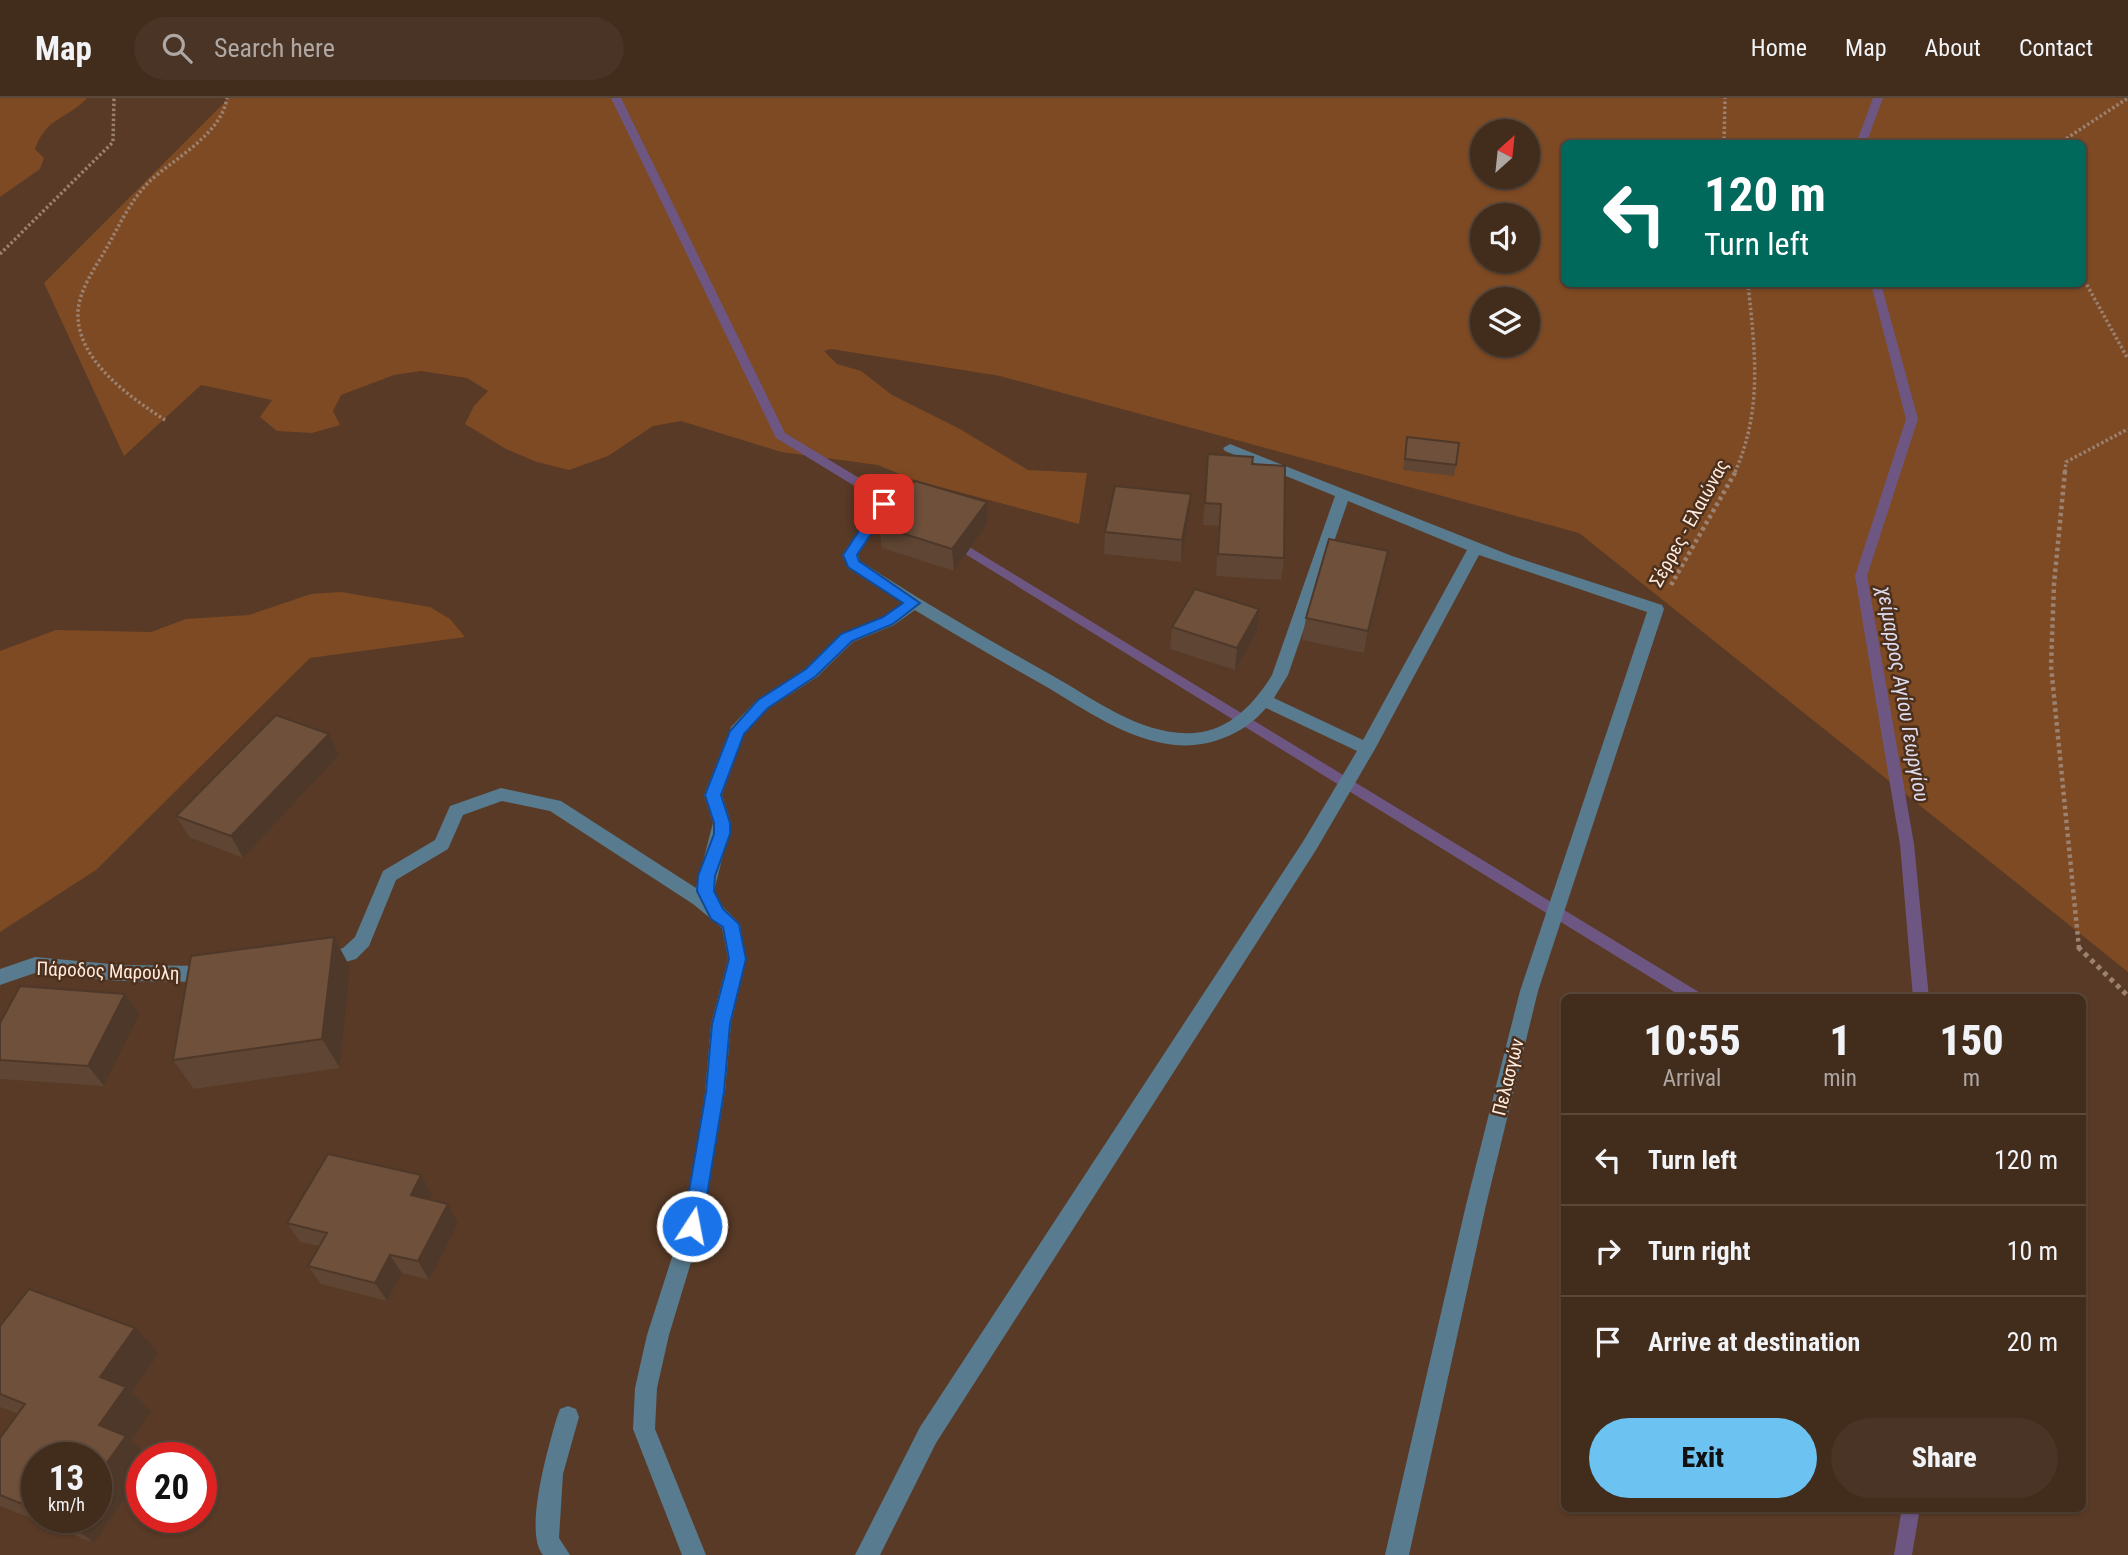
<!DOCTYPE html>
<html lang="en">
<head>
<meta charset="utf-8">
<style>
	:root { --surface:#422c1c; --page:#493425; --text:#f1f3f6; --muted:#aea7a3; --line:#5a483b; --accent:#6cc3f2 }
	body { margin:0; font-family:"Roboto Condensed",sans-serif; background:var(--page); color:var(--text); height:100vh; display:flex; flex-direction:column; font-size:26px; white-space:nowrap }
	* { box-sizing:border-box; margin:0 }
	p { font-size:23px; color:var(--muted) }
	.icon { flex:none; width:38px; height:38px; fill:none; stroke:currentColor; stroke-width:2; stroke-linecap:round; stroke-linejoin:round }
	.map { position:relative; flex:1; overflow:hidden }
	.panel { position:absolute; left:1561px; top:896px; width:525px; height:518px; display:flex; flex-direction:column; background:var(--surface); border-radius:10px; box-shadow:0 2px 5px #0004,0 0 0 2px var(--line) }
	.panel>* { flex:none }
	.banner { position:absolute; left:1561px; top:42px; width:525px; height:147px; border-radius:10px; box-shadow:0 2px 5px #0004,0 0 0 2px var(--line); background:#00695c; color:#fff; overflow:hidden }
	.needle { width:46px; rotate:27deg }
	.buttons { position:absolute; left:1470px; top:21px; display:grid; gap:14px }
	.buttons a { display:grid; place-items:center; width:70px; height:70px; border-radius:50%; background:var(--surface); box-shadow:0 2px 5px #0004,0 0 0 2px var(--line); font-size:35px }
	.speed { position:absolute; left:21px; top:1344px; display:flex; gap:14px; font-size:35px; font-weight:700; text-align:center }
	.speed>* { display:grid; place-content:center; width:91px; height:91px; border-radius:50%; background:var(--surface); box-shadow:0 2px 5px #0004,0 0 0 2px var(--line); line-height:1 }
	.speed small { font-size:18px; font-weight:400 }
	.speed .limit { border:10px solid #d22; background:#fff; color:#111 }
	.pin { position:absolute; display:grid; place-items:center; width:60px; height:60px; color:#fff; margin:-30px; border-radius:14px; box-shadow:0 4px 10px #0006 }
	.me { position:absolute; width:77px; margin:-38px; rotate:11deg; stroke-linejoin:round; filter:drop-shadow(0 0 5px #0008) }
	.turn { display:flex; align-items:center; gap:24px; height:147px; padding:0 28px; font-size:32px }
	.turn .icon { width:91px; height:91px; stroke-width:2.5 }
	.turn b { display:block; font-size:49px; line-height:60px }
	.eta { display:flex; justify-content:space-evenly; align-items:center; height:119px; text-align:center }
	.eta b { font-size:42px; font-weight:800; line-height:49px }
	.primary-button { display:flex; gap:14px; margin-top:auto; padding:14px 28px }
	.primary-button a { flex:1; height:80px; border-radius:42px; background:var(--accent); color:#111; font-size:28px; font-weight:800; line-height:80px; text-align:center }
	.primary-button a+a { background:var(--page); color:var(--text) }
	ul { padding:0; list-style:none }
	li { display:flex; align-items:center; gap:21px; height:91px; padding:0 28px; border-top:2px solid var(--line) }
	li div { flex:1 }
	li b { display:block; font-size:26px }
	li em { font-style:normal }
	header { display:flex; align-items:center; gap:42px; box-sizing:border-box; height:98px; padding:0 35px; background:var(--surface); border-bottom:2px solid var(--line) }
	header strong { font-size:33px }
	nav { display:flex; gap:38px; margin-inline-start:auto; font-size:24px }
	.search { width:490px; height:63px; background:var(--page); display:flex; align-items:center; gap:18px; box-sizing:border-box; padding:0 24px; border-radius:38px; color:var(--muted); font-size:26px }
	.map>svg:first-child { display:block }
	.green { fill:#7e4a23; fill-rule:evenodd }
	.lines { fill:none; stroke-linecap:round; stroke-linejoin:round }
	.stream { fill:#6d5782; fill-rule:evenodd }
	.path-far2 { stroke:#9b8170; stroke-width:3.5; stroke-dasharray:2.5 2.5; stroke-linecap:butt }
	.path-far1 { stroke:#9b8170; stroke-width:4.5; stroke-dasharray:3.5 3.5; stroke-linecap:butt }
	.path { stroke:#9b8170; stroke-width:5; stroke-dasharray:4.5 4.5; stroke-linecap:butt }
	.lane { fill:#587b8f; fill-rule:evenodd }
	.street { fill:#587b8f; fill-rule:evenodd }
	.wall { fill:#5f4533; fill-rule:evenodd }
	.shaded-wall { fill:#4e3829 }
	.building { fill:#6f503b; stroke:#4e3829; stroke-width:2 }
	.route { fill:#1a73e8; stroke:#114b97; stroke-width:2 }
	.labels { text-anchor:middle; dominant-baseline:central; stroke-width:5; stroke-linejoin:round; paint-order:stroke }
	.street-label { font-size:19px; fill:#ffebdf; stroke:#4d301c }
	.water-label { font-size:21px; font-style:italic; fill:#dfdbef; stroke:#4d301c }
</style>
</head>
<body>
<header>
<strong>Map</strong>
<div class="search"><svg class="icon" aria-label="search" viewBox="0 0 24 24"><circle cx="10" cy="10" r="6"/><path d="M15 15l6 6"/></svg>Search here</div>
<nav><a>Home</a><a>Map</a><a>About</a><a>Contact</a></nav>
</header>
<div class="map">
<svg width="2128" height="1457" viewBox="0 0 2128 1457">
	<rect width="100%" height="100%" fill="#583a26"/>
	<path class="green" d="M0,0H87C68,21 46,19 35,51L44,60L40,71L0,99Z
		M229,0H2128V874L1579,435L1000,278L831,251L824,253L837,266L861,273L892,297L960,331L1028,372L1087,375L1079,426L914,382L878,367L781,354L681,323L653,328L608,358L569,372L537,364L506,351L465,326L474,308L488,293L467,280L421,273L394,277L341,297L333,313L340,327L312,335L277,333L260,319L272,302L201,287L124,358L44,185ZM1482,33H1528V79H1482ZM1564,46H2082V186H1564ZM1482,117H1528V163H1482ZM1482,201H1528V247H1482Z
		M341,494L430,509L450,521L465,539L310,560L96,772L0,834V553L56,532L151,534L186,521L249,517L311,496Z"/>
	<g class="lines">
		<path class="stream" d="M611,0H621L785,335L915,414V420H907L776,340Z
			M1873,0H1883L1866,46H1856Z
			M1871,186H1881L1918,321L1867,478L1914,746L1929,900H1913L1900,746L1855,478L1906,321Z
			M953,439L1702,896L1704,900H1684L949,446L947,443Z
			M1902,1410H1920L1912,1457H1894Z"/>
		<path class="path-far2" d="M1724,46L1725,0
			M2058,46L2128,0
			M0,156L113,44L114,0
			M2082,178L2128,261
			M165,322C130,299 76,262 78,214C79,192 95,170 106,151C119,128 130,103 149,84C174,60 221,37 227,0
			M1735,374C1763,311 1755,253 1748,186
			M2065,374L2066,364L2128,331"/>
		<path class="path-far1" d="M2065,373L2054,486L2051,568L2079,851
			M1671,487L1736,373"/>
		<path class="path" d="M2078,849L2128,898"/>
		<path class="lane" d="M913,500L919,501L921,505L919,509L894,527L853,544L817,579L769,610L744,636L722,697L731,725L714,793L723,809L740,826L746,861L731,926L725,994L702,1128L669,1237L657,1290L655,1331L706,1457H682L633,1331L635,1290L647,1237L682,1128L693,1072L705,994L711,926L728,861L722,830L693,806L550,713L502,703L463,717L448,751L396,782L369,848L356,861L321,871L314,868L312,863L314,858L343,850L355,839L383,773L435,742L450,708L501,690L561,703L696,790L713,725L704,697L731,629L757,602L805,571L841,536L882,519Z"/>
		<path class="street" d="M1230,346L1512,458L1662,507L1664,511L1538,893L1486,1107L1409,1457H1385L1466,1107L1520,893L1647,514L1479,457L1375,651L1316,752L936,1345L880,1457H855L920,1329L1304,742L1357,653L1266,610C1244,636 1210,650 1175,647C1127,642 1086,612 1045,588C978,550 912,512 848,470L842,457L879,403H889L891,406L858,457L860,463C923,504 987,541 1053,578C1096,602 1141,638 1194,635C1229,633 1255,605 1272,577L1335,398L1225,353L1223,350ZM1348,403L1467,452L1363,642L1274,600L1288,577Z
			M35,859L121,867L210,868L217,871L219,876L217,881L210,884L121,883L35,875L0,887V871Z
			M568,1308L576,1311L579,1319L563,1376L559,1440L570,1457H543C523,1434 549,1347 557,1319L560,1311Z"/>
	</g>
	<path class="wall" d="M1407,339L1456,367L1454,378L1403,372Z
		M1208,356L1252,366L1284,460L1281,482L1216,478L1219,428L1203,427Z
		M1189,418L1181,464L1104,456L1105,434Z
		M987,426L954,473L882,450L879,428Z
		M1388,453L1384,475L1364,555L1302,542L1306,520Z
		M1259,511L1257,533L1235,572L1170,551L1172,529Z
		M329,636L339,657L243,760L189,739L176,718Z
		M350,869L340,970L194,991L173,962Z
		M125,896L140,916L104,988L0,981V925Z
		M421,1077L432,1096L429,1101L458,1125L429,1182L402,1175L387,1203L321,1186L308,1168L319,1148L300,1144L287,1125Z
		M0,1228L159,1255L132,1294L151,1313L131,1342L150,1360H142V1375L94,1445L0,1408V1340L18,1316L0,1309ZM37,1360L96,1419H37Z"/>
	<path class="shaded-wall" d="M1191,396L1189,418L1181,464L1182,442Z
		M987,404V426L954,473L952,451Z
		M1388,453L1384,475L1364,555L1368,533Z
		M1259,511L1257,533L1235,572L1237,550Z
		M329,636L339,657L243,760L231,738Z
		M334,839L350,869L340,970L322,941Z
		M125,896L140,916L104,988L88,968Z
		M421,1077L432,1096L422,1115L411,1097Z
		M448,1106L458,1125L429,1182L418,1163Z
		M390,1157L402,1175L387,1203L375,1185Z
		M135,1230L159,1255L132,1294L151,1313L131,1342L150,1360H142V1375L94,1445L66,1423L69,1419H96V1380L99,1327L100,1279Z"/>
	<path class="building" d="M1407,339L1459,345L1456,367L1405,361Z
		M1208,356L1253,359L1252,366L1285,368L1284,460L1218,456L1221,406L1205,405Z
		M915,383L987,404L952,451L879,428Z
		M1115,388L1191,396L1182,442L1105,434Z
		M1329,441L1388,453L1368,533L1306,520Z
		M1195,491L1259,511L1237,550L1172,529Z
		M276,617L329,636L231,738L176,718Z
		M334,839L322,941L173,962L191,858Z
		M20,888L125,896L88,968L0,962V925Z
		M328,1056L421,1077L411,1097L448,1106L418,1163L390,1157L375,1185L308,1168L327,1135L287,1125Z
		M29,1191L135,1230L100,1279L126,1289L99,1327L126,1338L96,1380V1360H37V1412L0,1397V1340L25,1306L0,1296V1228Z
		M56,1419H69L66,1423Z"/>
	<path class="route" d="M884,402L891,406L857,457L859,463L920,505L893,526L852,543L816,578L768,610L744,636L721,697L730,725V736L715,778L714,793L723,811L739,826L746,861L730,926L724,994L702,1128L699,1134L692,1137L686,1134L683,1128L706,994L712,926L729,861L723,829L711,821L697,793L698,778L714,736V725L705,697L730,633L758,602L806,571L841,536L883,519L903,505L848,469L843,457L879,403Z"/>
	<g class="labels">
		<g class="street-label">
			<text transform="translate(1689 425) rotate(-61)">Σέρρες - Ελαιώνας</text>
			<text transform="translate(108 873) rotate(2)">Πάροδος Μαρούλη</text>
			<text transform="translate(1508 979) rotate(-76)">Πελασγών</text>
		</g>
		<g class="water-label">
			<text transform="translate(1903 596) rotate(80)">χείμαρρος Αγίου Γεωργίου</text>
		</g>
	</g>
</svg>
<div class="buttons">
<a><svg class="needle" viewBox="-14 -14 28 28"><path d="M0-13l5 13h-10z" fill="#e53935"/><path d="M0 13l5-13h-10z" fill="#aea7a3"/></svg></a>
<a><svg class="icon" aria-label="sound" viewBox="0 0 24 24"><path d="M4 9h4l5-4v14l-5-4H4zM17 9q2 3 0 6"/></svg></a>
<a><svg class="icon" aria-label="layers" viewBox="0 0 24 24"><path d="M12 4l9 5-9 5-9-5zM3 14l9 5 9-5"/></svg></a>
</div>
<div class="speed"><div>13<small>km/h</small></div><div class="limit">20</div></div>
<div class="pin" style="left:884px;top:406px;background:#d93025"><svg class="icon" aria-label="arrive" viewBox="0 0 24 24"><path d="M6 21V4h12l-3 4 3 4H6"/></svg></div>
<svg class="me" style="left:692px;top:1128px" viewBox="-20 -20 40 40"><circle r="17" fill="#1a73e8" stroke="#fff" stroke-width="3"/><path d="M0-11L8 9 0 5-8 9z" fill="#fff"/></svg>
<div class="banner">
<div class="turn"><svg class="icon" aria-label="left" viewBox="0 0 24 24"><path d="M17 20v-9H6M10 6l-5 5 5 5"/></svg><div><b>120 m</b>Turn left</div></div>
</div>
<section class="panel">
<div class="eta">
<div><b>10:55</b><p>Arrival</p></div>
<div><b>1</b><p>min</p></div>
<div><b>150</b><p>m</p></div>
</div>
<ul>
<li><svg class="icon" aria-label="left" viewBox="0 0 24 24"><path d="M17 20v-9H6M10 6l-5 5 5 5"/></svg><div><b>Turn left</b></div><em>120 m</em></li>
<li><svg class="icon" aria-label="right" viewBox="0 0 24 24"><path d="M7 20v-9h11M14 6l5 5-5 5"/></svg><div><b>Turn right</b></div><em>10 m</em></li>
<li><svg class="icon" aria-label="arrive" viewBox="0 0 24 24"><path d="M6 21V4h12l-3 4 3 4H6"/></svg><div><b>Arrive at destination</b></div><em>20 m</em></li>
</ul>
<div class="primary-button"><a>Exit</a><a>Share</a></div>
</section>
</div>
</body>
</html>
